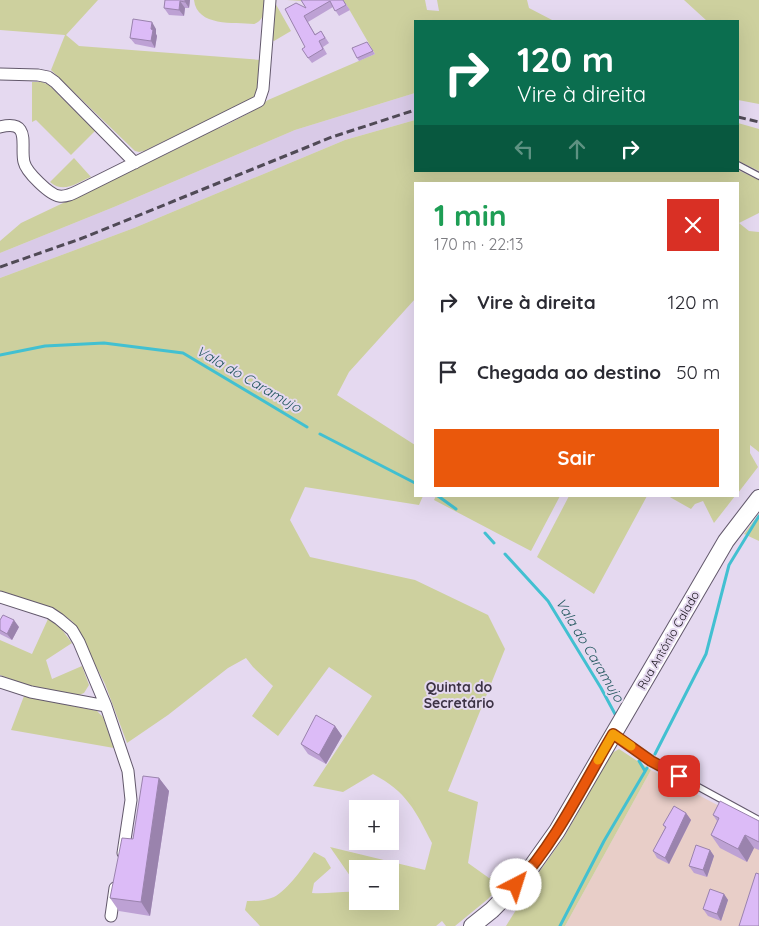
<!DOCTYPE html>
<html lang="pt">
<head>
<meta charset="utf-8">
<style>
	:root { --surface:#fff; --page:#f2f2f3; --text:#2b2b33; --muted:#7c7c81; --accent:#ea580c }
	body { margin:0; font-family:Quicksand,sans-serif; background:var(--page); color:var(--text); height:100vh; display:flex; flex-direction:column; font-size:19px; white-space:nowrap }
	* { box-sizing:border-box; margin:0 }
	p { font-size:16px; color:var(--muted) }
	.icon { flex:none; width:28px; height:28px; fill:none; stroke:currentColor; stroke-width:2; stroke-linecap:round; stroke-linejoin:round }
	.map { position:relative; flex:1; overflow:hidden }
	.details { position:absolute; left:414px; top:182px; width:325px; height:315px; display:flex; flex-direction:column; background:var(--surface); border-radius:0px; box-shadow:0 5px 20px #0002 }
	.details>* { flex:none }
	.hud { position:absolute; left:414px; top:20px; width:325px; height:152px; border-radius:0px; box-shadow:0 5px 20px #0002; background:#0b6e4f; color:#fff; overflow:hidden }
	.buttons { position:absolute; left:349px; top:800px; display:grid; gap:10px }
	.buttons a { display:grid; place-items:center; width:50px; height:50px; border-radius:0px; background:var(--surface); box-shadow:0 5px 20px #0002; font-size:25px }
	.pin { position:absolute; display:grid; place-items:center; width:42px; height:42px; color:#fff; margin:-21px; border-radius:10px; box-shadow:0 2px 8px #0006 }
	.me { position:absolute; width:55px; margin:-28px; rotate:40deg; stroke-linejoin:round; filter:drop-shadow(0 0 4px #0008) }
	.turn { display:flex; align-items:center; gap:18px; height:105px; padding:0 20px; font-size:22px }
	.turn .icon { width:65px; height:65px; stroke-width:2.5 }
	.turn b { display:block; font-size:35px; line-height:42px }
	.lanes { display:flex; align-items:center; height:48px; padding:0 20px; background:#0003; justify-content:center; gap:25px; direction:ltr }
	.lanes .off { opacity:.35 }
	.round { display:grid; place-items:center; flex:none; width:52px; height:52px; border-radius:0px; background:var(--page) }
	.headline { display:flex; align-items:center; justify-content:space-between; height:85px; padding:0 20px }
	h1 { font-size:30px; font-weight:700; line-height:38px; color:#1e9e55 }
	.cta { display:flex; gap:10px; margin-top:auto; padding:10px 20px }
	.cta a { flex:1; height:58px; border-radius:0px; background:var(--accent); color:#fff; font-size:20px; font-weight:700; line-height:58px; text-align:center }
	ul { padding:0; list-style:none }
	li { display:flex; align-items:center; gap:15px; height:70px; padding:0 20px }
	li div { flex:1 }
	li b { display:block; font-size:19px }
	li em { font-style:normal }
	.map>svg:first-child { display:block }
	.built { fill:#d9cae7 }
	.industrial { fill:#e8cec8 }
	.green { fill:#cdd09e }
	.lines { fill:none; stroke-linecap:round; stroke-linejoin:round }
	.stream { stroke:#42c0d1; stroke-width:3 }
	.lane-casing { stroke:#63596c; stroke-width:8 }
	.street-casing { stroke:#63596c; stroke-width:13 }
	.secondary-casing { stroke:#63596c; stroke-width:18 }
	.lane { stroke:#fff; stroke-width:5.5 }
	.street { stroke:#fff; stroke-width:11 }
	.secondary { stroke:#fff; stroke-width:16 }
	.rail { stroke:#504a56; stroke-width:3; stroke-dasharray:8 4; stroke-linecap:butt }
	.wall { fill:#bda1d4 }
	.shaded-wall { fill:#9a83ad }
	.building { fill:#dcbbf7; stroke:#9a83ad }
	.route-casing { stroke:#983908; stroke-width:12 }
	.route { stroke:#ea580c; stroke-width:9 }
	.slow { stroke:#f59e0b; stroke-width:9 }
	.labels { text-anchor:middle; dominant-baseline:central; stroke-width:4; stroke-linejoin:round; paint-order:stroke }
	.street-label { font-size:12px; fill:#18141c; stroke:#e5d9f0 }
	.water-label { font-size:14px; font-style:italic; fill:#245860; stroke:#e5d9f0 }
	.neighbourhood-label { font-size:14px; font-weight:bold; fill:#3d3345; stroke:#e5d9f0 }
</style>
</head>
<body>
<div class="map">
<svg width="759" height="926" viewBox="0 0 759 926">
	<rect width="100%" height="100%" fill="#e5d9f0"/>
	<path class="built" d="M415,93V120L345,140L134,228L0,278V253L114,207L295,130Z"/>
	<path class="industrial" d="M651,770L759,827V926H565Z"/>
	<path class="green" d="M0,0H98L66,35L79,46L261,60L258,96L144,151L139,152L135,151L51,70L65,35L0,30Z
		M194,0H266C264,10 265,20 254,24C234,22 197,27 194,0Z
		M287,0H425L427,10L439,11L437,0H527L529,8L554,21H415V93L295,130L114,207L0,253V241L21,223L185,145L197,136L222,127L251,112L268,100L375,54L346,4Z
		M684,0H759V104L738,100V21H707Z
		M274,1L291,31L274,41L271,39Z
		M32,82H42L49,85L95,131L71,155L36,120L32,122Z
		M415,120V171H738V170L759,180V213L739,223L749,231L759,232V452L750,445V453L758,467L738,493V184H415V299L349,372L337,395L415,445V496H423L419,505L305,487L290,520L310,557L415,580L488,615L505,649L448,791L478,802L468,863L489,878L508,868H517L488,899L455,926H446L442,921L436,926H260L245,910L247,901C256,901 265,901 274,897C288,890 305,865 314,852L325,858L331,868L314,883L312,893C328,894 342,891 357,892L358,901H390V869H358L357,886L330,847L425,870L432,843C415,810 407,792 373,774L343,792L313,786L372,696L329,667L278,736L252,716L273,686L253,667L246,658L228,668L168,715L127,743L105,684L73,622L58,611L32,605L0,592V278L134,228L345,140Z
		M738,123L759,129V171L738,161Z
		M74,158L91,177C76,183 64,194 50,182Z
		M436,496H560L531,551L434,500Z
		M569,496H647L594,594L537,557Z
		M668,496H735L714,523L703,501L695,504L691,509Z
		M759,514V541L744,534Z
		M48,619L60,627L72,643L46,660L52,679L82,666L89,685L84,693L79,695L27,685L0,675V640L32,654Z
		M24,696L97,711L103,717L114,748L11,730Z
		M619,749L651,770L565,926H506L516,910L518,898L537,875L564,837L612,753Z"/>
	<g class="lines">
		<path class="stream" d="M0,355L45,346L104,343L183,353L307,427
			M320,434L415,483
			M438,496L456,509
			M485,533L494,543
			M505,554L548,601L601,688L615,714
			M655,754L706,654L729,565L759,516
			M639,761L645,771
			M560,926L604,841L647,768"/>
		<g class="lane-casing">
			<path id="lane" d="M738,165L759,176
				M614,735L651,761L759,820"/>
		</g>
		<g class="street-casing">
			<path id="street" d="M0,74L38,75L48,77L55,82L135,163
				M0,127C32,119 20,146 24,162C26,172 50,195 59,196C66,197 72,194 78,191L259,101L263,89L270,0
				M0,597L50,613L59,619L72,630L79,642L106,706L128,771L131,800L123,853
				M0,682L31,692L106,706
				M111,916L115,888"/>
		</g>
		<g class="secondary-casing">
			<path id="secondary" d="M472,926L492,910L525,876L557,831L726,541L759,498"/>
		</g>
		<use href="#lane" class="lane"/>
		<use href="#street" class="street"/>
		<use href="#secondary" class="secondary"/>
		<path class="rail" d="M738,117L759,122
			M0,267L80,239L332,137L415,110"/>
	</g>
	<path class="wall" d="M165,0H190L189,8H185L184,16L169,15L164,8Z
		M301,0H343L350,10L339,16L333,7L308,22L315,34L321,31L329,43L323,47L327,54L312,63L308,58L305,47L285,9L306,8Z
		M156,29V34L157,36L155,48L135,44L130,38Z
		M367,42L375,54L359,61L357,58Z
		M0,620L19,627L12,640L0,634Z
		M335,726L342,736L326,764L308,754L301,744Z
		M159,778L169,791L150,916L119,911L110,898Z
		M686,813L691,820L669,864L657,858L653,851L665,828L663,825Z
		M713,815L759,821V850L754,848L747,862L720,848L711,835L717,821Z
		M710,850L714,856L707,877L694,873L689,866Z
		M724,894L728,900L721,921L708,916L703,909Z"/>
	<path class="shaded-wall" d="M185,0H190L189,8L185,2Z
		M180,1L185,8L184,16L179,10Z
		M152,22L156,29V34L157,36L155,48L151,41V29Z
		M14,620L19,627L12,640L7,634Z
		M335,726L342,736L326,764L319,755Z
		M159,778L169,791L150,916L141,902Z
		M686,813L691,820L669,864L665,858Z
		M745,835L754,848L747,862L738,849Z
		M710,850L714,856L707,877L703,870Z
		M724,894L728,900L721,921L717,914Z"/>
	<path class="building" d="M165,0H185V2L180,1L179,10L164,8Z
		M301,0H343L346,5L335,11L330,1L304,16L315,35L321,31L325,38L319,41L323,49L308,58L302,49L305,47L285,9L296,3L306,8Z
		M133,19L152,22L151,29L153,30L151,41L130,38Z
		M367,42L373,51L357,58L352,48Z
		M3,615L14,620L7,634L0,630V620Z
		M316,715L335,726L319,755L301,744Z
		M143,776L159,778L141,902L110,898L122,838L133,839Z
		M720,801L759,821V842L745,835L738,849L711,835L719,818L713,815Z
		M674,806L686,813L665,858L653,851L666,827L663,825Z
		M696,845L710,850L703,870L689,866Z
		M756,873L759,874V926H739Z
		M710,889L724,894L717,914L703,909Z"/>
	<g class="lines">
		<g class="route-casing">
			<path id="route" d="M516,885C555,844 584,783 613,734L651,761L679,776"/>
		</g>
		<use href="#route" class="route"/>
		<path class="slow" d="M598,760L613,734L631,746"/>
	</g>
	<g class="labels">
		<g class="street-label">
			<text transform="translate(668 640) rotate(-60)">Rua António Calado</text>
		</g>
		<g class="water-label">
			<text transform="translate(249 379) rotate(30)">Vala do Caramujo</text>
			<text transform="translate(590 650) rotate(59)">Vala do Caramujo</text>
		</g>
		<g class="neighbourhood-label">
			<text x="459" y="687">Quinta do<tspan x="459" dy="16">Secretário</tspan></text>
		</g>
	</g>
</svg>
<div class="buttons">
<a>+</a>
<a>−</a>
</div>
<div class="pin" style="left:679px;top:776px;background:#d93025"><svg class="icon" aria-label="arrive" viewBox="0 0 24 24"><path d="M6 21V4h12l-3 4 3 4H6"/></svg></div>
<svg class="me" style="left:516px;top:885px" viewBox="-20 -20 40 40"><circle r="19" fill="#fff"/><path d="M0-13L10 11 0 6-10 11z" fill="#ea580c"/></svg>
<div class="hud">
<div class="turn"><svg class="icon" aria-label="right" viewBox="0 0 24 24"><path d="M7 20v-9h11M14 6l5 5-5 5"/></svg><div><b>120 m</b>Vire à direita</div></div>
<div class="lanes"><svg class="icon off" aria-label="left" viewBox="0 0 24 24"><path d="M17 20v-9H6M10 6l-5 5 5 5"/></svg><svg class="icon off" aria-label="ahead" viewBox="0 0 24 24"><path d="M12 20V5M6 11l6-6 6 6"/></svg><svg class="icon" aria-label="right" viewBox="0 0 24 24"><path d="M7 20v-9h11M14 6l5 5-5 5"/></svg></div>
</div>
<section class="details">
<div class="headline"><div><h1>1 min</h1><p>170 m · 22:13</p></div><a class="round" style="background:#d93025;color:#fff"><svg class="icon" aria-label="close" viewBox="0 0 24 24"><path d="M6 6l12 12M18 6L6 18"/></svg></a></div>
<ul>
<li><svg class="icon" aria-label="right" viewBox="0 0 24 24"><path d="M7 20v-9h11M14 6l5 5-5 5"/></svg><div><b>Vire à direita</b></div><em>120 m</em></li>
<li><svg class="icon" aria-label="arrive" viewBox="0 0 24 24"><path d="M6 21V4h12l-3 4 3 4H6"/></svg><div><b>Chegada ao destino</b></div><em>50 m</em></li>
</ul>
<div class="cta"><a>Sair</a></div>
</section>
</div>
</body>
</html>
